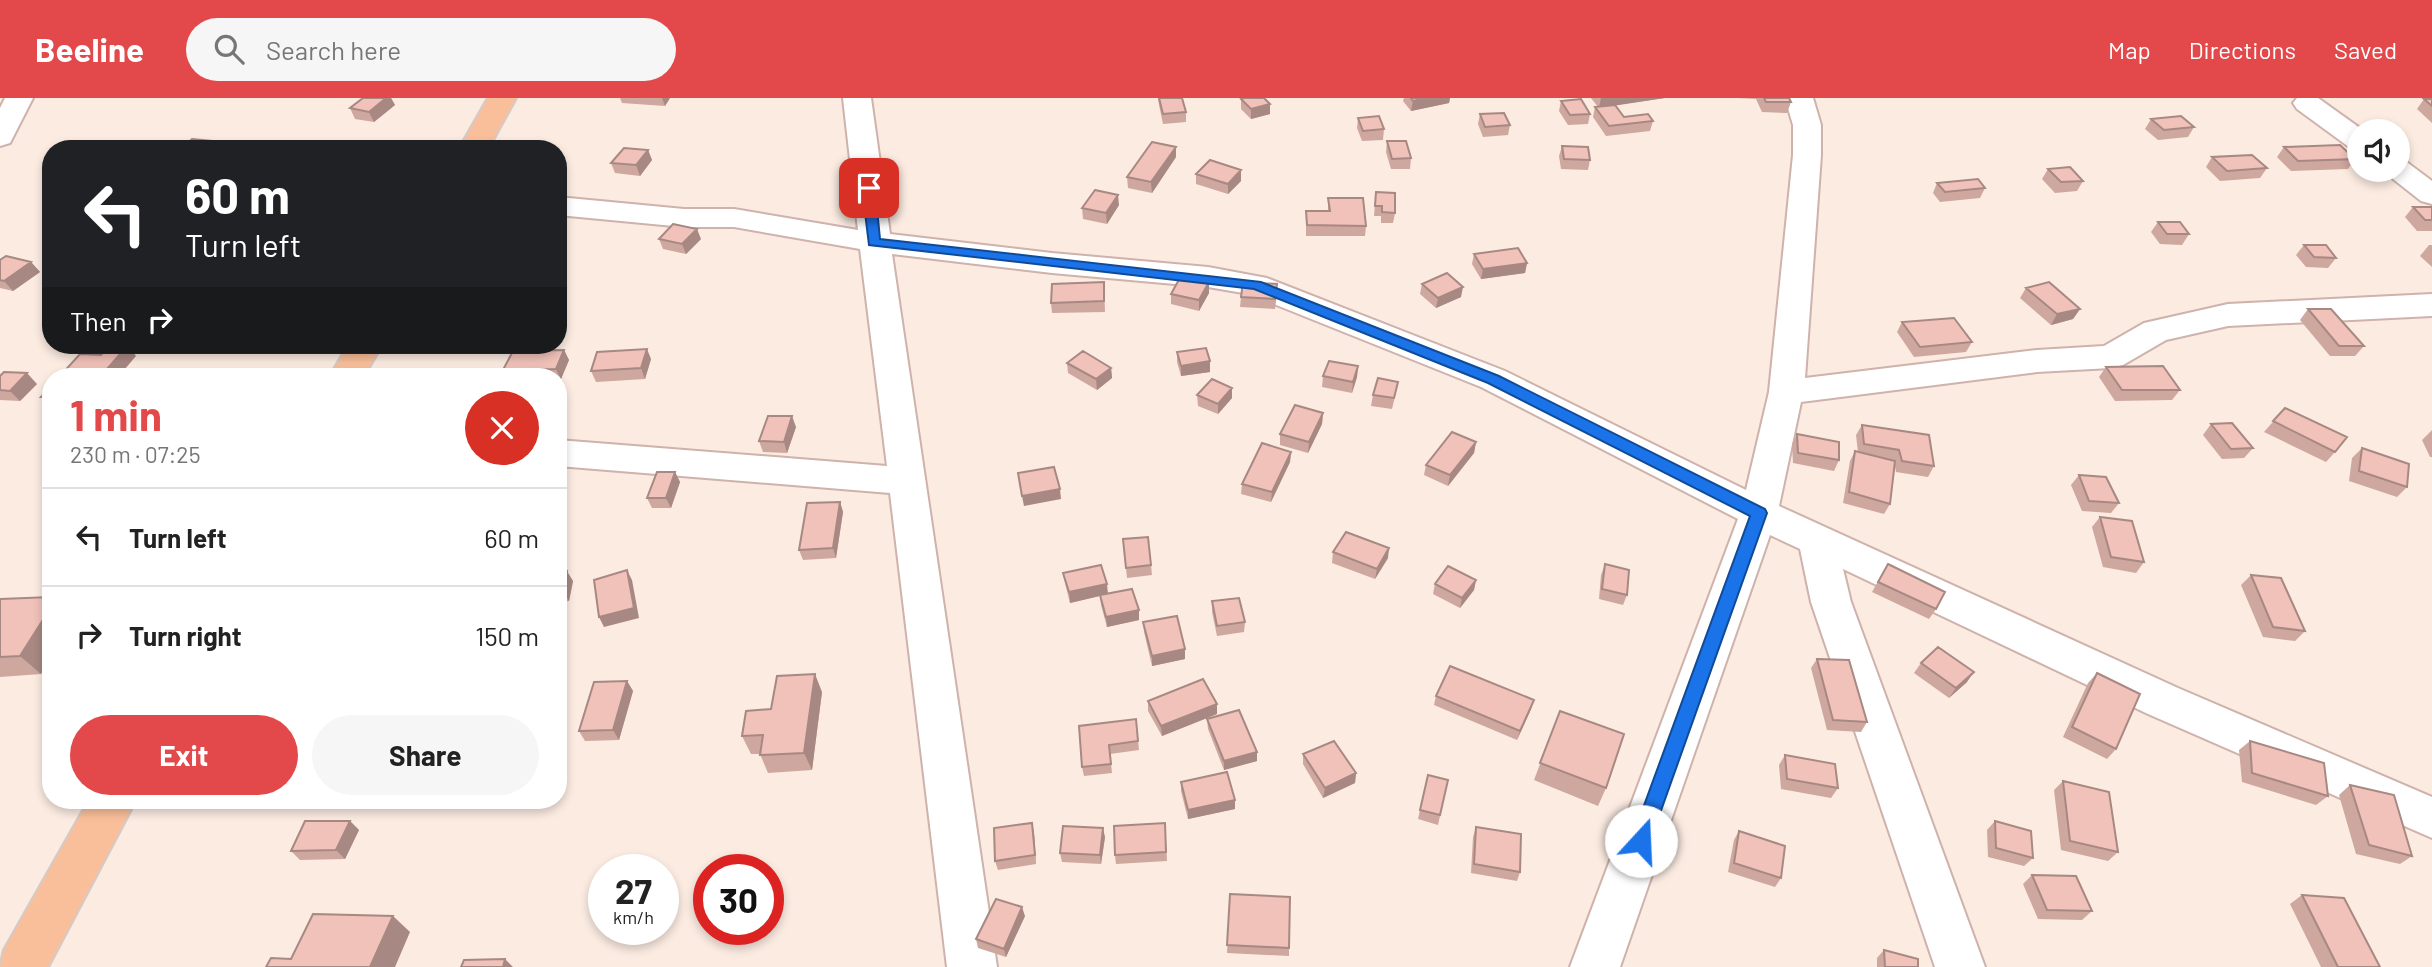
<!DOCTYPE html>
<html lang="en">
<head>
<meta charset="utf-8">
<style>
	:root { --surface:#fff; --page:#f6f6f6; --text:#222; --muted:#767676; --line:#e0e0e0; --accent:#e3484b }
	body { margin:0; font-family:Barlow,sans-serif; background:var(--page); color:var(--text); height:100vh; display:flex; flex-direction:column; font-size:26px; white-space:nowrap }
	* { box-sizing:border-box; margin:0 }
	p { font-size:23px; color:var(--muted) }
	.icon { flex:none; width:38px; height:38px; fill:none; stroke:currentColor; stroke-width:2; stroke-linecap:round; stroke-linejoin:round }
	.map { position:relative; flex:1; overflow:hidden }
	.panel { position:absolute; left:42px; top:270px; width:525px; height:441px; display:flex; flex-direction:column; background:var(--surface); border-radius:28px; box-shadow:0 4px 10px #0003 }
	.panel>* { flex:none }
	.top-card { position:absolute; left:42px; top:42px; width:525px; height:214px; border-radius:28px; box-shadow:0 4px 10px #0003; background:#202124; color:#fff; overflow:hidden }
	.tools { position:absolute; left:2347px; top:21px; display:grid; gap:14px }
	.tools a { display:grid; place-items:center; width:63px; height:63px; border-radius:50%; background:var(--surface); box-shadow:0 4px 10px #0003; font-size:35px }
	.speed { position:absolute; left:588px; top:756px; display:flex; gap:14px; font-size:35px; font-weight:700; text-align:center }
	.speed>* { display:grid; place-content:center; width:91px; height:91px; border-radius:50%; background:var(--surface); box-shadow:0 4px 10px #0003; line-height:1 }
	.speed small { font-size:18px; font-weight:400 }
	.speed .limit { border:10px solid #d22; background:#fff; color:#111 }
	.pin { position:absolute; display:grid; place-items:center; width:60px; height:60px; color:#fff; margin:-30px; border-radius:14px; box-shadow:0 4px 10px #0006 }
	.me { position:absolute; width:77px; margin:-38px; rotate:20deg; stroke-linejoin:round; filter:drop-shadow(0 0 5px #0008) }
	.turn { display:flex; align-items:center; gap:24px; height:147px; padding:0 28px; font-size:32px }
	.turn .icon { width:91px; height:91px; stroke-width:2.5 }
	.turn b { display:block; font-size:49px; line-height:60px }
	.then { display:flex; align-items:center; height:66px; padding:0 28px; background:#0003; gap:14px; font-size:26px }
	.round { display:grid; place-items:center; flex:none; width:74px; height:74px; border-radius:37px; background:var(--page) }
	.summary { display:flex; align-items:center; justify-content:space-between; height:119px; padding:0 28px }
	h1 { font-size:42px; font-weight:700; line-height:52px; color:var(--accent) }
	.cta { display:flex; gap:14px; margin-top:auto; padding:14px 28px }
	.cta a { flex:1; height:80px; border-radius:42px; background:var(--accent); color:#fff; font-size:28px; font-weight:700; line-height:80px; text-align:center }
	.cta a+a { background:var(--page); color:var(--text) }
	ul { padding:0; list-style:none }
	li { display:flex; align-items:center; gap:21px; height:98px; padding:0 28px; border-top:2px solid var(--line) }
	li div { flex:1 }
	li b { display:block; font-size:26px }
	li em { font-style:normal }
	header { display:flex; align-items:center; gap:42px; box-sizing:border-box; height:98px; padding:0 35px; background:var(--accent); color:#fff }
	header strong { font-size:33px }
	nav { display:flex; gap:38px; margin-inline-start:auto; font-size:24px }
	.search { width:490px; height:63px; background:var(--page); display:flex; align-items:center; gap:18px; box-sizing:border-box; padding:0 24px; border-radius:38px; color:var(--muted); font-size:26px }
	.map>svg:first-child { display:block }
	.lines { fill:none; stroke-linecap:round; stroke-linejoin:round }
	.minor-casing { stroke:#ceb2ab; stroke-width:4 }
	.major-casing { stroke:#d5cac8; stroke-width:4 }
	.minor { fill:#fff; fill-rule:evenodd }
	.major { fill:#f9bf9a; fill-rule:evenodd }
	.wall { fill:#cea79f }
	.shaded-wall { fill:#a88882 }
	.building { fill:#f0c2b9; stroke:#a88882; stroke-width:2 }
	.route { fill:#1a73e8; stroke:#114b97; stroke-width:2 }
</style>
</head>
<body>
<header>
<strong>Beeline</strong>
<div class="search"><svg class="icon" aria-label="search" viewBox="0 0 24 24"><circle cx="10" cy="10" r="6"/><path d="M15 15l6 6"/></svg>Search here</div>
<nav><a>Map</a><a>Directions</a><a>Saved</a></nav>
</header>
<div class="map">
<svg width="2432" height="869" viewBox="0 0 2432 869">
	<rect width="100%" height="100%" fill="#fbebe1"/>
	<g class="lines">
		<g class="minor-casing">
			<path id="minor" d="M5,0H33L10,45L0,48V10Z
				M843,0H871L890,136L1052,155L1208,169L1267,180L1505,273L1746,392L1769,294L1793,57V27L1785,0H1813L1821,27V57L1805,280L2037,252L2104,248L2144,225L2228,206L2432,196V218L2228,228L2166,242L2123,267L2111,270L2037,274L1801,304L1779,408L2178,590L2432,699V740L2148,616L1843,471L1851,504L1985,869H1935L1811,504L1800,451L1770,437L1620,869H1570L1738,421L1481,289L1249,196L1208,189L1052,175L892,156L997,869H947L890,395L558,368V342L887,368L860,151L734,129H684L558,117V99L684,111H734L858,132Z
				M2297,0H2318L2364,33H2359V52L2349,49L2297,11L2293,5Z
				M2398,62L2408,65L2432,83V106L2421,103L2388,77L2384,72H2398Z"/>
		</g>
		<g class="major-casing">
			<path id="major" d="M488,0H516L488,51H459Z
				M348,247H382L364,278H330Z
				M89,702H136L48,869H0L4,852Z"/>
		</g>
		<use href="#minor" class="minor"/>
		<use href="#major" class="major"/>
	</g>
	<path class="wall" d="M363,0H391L395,7L374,24L355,21L350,10Z
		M620,0H670L665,8L622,5Z
		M1158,0H1182L1186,14V24L1163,26L1159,7Z
		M1404,0H1450L1449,5L1411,13L1403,3Z
		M1591,0H1665L1616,7L1624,19L1653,23L1650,33L1606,38L1593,19L1595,9H1598Z
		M1738,0H1789L1791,4L1787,15L1762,14L1756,1Z
		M1241,1L1270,16L1251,21L1241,11Z
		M2424,1H2432V25L2417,11Z
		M1561,3L1590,16L1588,26L1568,27L1559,13Z
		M1480,16L1510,27L1508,37L1483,39L1478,26Z
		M1358,20L1384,31L1383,42L1362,43L1357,30Z
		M2151,21L2194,29L2188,39L2158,42L2145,31Z
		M1387,43L1411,60L1410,71H1391L1386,54Z
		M1562,48L1590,62L1588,72L1561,71L1559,58Z
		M2284,49L2355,61L2348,71L2291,73L2277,59Z
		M648,52L652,62L640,78L615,75L611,65Z
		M1176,59L1152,95L1128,90L1127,79Z
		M2212,59L2267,70L2260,80L2220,83L2206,69Z
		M2048,71L2083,83L2077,93L2055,95L2042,81Z
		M1196,76L1241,83L1228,96L1196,86Z
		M1937,85L1985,90L1980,100L1940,104L1933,95Z
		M1376,94L1395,115L1393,125H1381V118H1374Z
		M1328,100L1366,128L1365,138H1306V113H1328Z
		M1119,107L1107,126L1083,121L1082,110Z
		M2413,109H2432V133H2417L2405,119Z
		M2158,124L2189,136L2182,147L2160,146L2151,134Z
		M659,141H701L686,156L663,151Z
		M2304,147L2336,160L2328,170L2306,169L2296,157Z
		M2429,147H2432V169L2420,158Z
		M1474,156L1527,165L1525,175L1481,181L1472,166Z
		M0,162L31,164L40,174L13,193L0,190Z
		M1104,184L1105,214L1052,215L1051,205Z
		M1209,184V195L1199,213L1171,206V196Z
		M1422,186L1461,199L1436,210L1420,196Z
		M2026,190L2080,211L2073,221L2051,227L2020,200Z
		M1277,196L1275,211L1240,209L1241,199Z
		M2308,211L2364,248L2355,258H2330L2300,222Z
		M1902,224L1972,244L1966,254L1914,259L1897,234Z
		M510,247H544L543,252H564L569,262L561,281H558V278H507L503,272L513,253Z
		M1177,254L1210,263V274L1181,278L1177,264Z
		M651,261L645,281L596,284L591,273Z
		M1067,265L1111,270L1112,280L1097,292L1068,275Z
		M1358,268L1357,279L1352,295L1322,289L1323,278Z
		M2106,269L2180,292L2172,302L2115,303L2099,279Z
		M0,278L37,286L20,303L0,302Z
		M51,288V309L41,299Z
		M1396,294L1392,311L1371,308L1373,297Z
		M1197,297L1232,300L1218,316L1198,308Z
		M2285,310L2335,354L2326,364L2264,334Z
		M1323,315L1322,326L1308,355L1280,347V336Z
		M2211,326L2253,350L2244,360L2222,361L2203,337Z
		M1862,327L1934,368L1928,379L1896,374L1895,368L1890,406L1884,416L1843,405L1850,363L1855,353L1858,354L1856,337Z
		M796,329L787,355L763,354L759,343Z
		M2432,332V359H2430L2422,342Z
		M1797,336L1839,362L1834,373L1793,365L1792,346Z
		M1476,344L1474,355L1448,388L1424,377L1426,367Z
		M2362,350L2407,389L2397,399L2349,383L2352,360Z
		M1291,354L1290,364L1271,404L1241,396L1242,386Z
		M675,374L680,384L671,410H652L647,400Z
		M2079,377L2119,405L2111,415L2082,413L2071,387Z
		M840,404L843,414L836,460L803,462L799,452Z
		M2100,419L2144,464L2136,475L2103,469L2092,429Z
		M1123,441L1151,467L1152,477L1127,480Z
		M1333,454L1388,460L1375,481L1332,465Z
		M1605,466L1627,497L1623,507L1599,501L1601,477Z
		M1888,466L1936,511L1929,521L1872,494Z
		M558,474L573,483L569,503L558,505Z
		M1063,475L1108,495L1139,512V522L1107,529L1101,507L1100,498L1070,505L1065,485Z
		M2251,477L2305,533L2295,543L2263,539L2241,487Z
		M1476,482L1474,492L1460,510L1433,496L1435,486Z
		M51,499V561L41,576L0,579V501Z
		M1212,503L1245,524L1244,534L1217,538L1212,514Z
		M1143,524L1185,551V561L1152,568L1144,534Z
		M1817,561L1867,624L1861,634L1827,632L1811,570Z
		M1921,565L1967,584L1949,600L1914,575Z
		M2097,575L2116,651L2107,661L2063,639L2088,585Z
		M627,583L633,593L619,642L585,643L579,633Z
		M822,594L812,672L768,675L760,656H751L742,638Z
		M1436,598L1534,602L1531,611L1517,642L1434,607Z
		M1148,603L1217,616L1162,638L1148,613Z
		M1560,613L1606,690L1598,708L1534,682Z
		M1136,621L1139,652L1110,656L1112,675L1084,678L1082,669Z
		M1207,621L1257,654V663L1224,672L1208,631Z
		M2250,643L2328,698L2316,707L2242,684L2239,652Z
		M1303,656L1356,675L1355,685L1323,700L1303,666Z
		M1785,657L1838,690L1831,700L1781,691L1779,667Z
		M1428,677L1448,682L1438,727L1418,721Z
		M2063,683L2118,754L2108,763L2061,752L2054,692Z
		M1181,684L1235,702V711L1188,721L1181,693Z
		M2350,687L2412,758L2400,766L2356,756L2339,697Z
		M350,723L359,732L345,761L300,762L291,753Z
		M1995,723L2033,760L2024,768L1988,759L1987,732Z
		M1032,725L1034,735L1036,766L998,772L995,763Z
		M1165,725L1167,763L1116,766L1115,757Z
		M1476,729L1520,774L1517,783L1471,775L1473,739Z
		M1739,733L1781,780L1775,789L1728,774L1734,742Z
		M1105,739L1101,766L1062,764L1060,755Z
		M2032,777L2092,813L2082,822L2038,821L2023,786Z
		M1230,796L1289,850V858L1227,855Z
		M2302,797L2380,869H2321L2290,806Z
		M1025,818L1006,859L978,850L976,841Z
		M1884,852L1918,869H1877V860Z"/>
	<path class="shaded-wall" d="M386,0H391L395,7L374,24L369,14Z
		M662,0H670L665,8Z
		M1425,0H1450L1449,5L1411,13L1413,3Z
		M1601,0H1665L1599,10Z
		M1270,6V16L1251,21V11Z
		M213,43L218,51H204Z
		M1176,49V59L1152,95L1151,84Z
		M648,52L652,62L640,78L636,67Z
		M1241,72V83L1228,96V86Z
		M1118,97L1119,107L1107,126L1106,115Z
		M697,131L701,141L686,156L682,146Z
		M31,164L40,174L13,193L4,183Z
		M1527,165L1525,175L1481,181L1483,171Z
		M1209,184V195L1199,213V202Z
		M1463,189L1461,199L1436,210L1438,200Z
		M2080,211L2073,221L2051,227L2057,216Z
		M128,247L136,258L119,278H101Z
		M539,247H544L542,253Z
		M647,251L651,261L645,281L641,270Z
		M564,252L569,262L561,281L556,271Z
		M1210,263V274L1181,278V268Z
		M1358,268L1357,279L1352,295L1353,284Z
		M1111,270L1112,280L1097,292L1096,281Z
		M27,275L37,286L20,303L10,293Z
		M1232,290V300L1218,316V306Z
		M1323,315L1322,326L1308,355L1309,344Z
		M792,318L796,329L787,355L784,344Z
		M1476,344L1474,355L1448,388L1450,377Z
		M1291,354L1290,364L1271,404L1272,394Z
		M675,374L680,384L671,410L666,400Z
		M1060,391L1061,401L1024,408L1022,398Z
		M840,404L843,414L836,460L833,450Z
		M1389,450L1388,460L1375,481L1377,471Z
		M627,472L632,482L639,520L604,529L599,519Z
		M567,473L573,483L569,503L563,493Z
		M1476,482L1474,492L1460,510L1462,500Z
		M1107,486L1108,496L1070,505L1069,494Z
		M51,509V561L41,576L20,558Z
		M1139,512V522L1107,529L1106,519Z
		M1185,551V561L1152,568V558Z
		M1974,574L1967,584L1949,600L1956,590Z
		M815,576L822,594L812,672L804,655Z
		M627,583L633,593L619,642L613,632Z
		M1534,602L1531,611L1517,642L1520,633Z
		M1217,606V616L1162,638L1161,628Z
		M1257,654V663L1224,672V663Z
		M1356,675L1355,685L1323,700L1325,690Z
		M1235,702V711L1188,721V712Z
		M350,723L359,732L345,761L336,752Z
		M1032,725L1034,735L1036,766L1035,757Z
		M1103,730L1105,739L1101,766L1100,757Z
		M1022,809L1025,818L1006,859L1004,851Z
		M393,818L410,834L395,869H370Z
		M505,861L513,869H503Z"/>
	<path class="building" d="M363,0H386L369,14L350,10Z
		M1159,0H1182L1186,14L1163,16Z
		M1244,0H1264L1270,6L1251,11L1241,1Z
		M1411,0H1425L1413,3Z
		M1764,0H1789L1791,4H1766Z
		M1581,1L1590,16L1570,17L1561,3Z
		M2424,1H2432V8Z
		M1615,7L1624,19L1648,16L1653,23L1609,28L1595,9Z
		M1504,15L1510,27L1485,29L1480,16Z
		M1379,18L1384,31L1363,33L1358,20Z
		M2181,18L2194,29L2164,32L2151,21Z
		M192,41L213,43L204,51H181Z
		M1387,43H1406L1411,60L1392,61Z
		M1152,44L1176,49L1151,84L1127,79Z
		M2340,47L2355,61L2298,63L2284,49Z
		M1562,48L1588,49L1590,62L1564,61Z
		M255,49H276L275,51H253Z
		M624,50L648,52L636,67L611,65Z
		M2252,57L2267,70L2227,73L2212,59Z
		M1210,62L1241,72L1228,86L1196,76Z
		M2070,69L2083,83L2061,84L2048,71Z
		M1978,81L1985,90L1945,94L1937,85Z
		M1095,92L1118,97L1106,115L1082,110Z
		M1376,94L1395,95V115L1382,114V108H1375Z
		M1328,100H1363L1366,128L1307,127L1306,113H1330Z
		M2413,109H2432V122H2425Z
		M2158,124H2180L2189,136H2167Z
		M673,126L697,131L682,146L659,141Z
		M2304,147H2326L2336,160L2314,159Z
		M1518,150L1527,165L1483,171L1474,156Z
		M6,158L31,164L4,183L0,182V162Z
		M1447,175L1463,189L1438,200L1422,186Z
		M1181,178L1209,184L1199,202L1171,196Z
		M1104,184V203L1051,205L1052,186Z
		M1243,184L1277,186L1275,201L1241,199Z
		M2049,184L2080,211L2057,216L2026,190Z
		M2308,211H2331L2364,248H2339Z
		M1954,220L1972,244L1920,249L1902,224Z
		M110,247H128L101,278H60L80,256L101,257Z
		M1206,250L1210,263L1181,268L1177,254Z
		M647,251L641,270L591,273L597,254Z
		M564,252L556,271L503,272L513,253Z
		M1083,253L1111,270L1096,281L1067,265Z
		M1329,263L1358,268L1353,284L1323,278Z
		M2163,268L2180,292H2122L2106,269Z
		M4,274L27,275L10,293L0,292V278Z
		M1378,280L1398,284L1394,300L1373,297Z
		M1212,281L1232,290L1218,306L1197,297Z
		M51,288V299H41Z
		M1295,307L1323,315L1309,344L1280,336Z
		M2285,310L2347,339L2335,354L2273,323Z
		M768,318H792L784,344L759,343Z
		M2232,325L2253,350L2231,351L2211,326Z
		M1862,327L1929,337L1934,368L1902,363L1899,352L1864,346Z
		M1452,334L1476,344L1450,377L1426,367Z
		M1797,336L1839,344V362L1798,355Z
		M1262,345L1291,354L1272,394L1242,386Z
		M2362,350L2409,366L2407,389L2359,373Z
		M1855,353L1895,363L1890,406L1849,394Z
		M1054,369L1060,391L1022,398L1018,375Z
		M657,374H675L666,400H647Z
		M2079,377L2106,379L2119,405L2089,403Z
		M840,404L833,450L799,452L807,405Z
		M2100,419L2132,423L2144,464L2111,459Z
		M1346,434L1389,450L1377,471L1333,454Z
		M1148,439L1151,467L1126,470L1123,441Z
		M1605,466L1629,472L1627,497L1602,491Z
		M1888,466L1945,494L1936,511L1878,484Z
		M1101,467L1107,486L1069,494L1063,475Z
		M1448,468L1476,482L1462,500L1435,486Z
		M627,472L634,510L599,519L594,482Z
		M567,473L563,493L558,494V474Z
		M2251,477L2281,480L2305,533L2273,529Z
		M1132,491L1139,512L1106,519L1100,497Z
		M51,499V509L20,558L0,559V501Z
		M1239,500L1245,524L1217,528L1212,503Z
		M1177,518L1185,551L1152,558L1143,524Z
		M1938,549L1974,574L1956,590L1921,565Z
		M1817,561L1849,562L1867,624L1833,622Z
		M1450,568L1534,602L1520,633L1436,598Z
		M2097,575L2140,596L2116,651L2072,629Z
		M815,576L804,655L760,657L763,637L742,638L746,613L771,611L777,578Z
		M1203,581L1217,606L1161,628L1148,603Z
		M627,583L613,632L579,633L594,584Z
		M1239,612L1257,654L1224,663L1207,621Z
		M1560,613L1624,636L1606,690L1540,665Z
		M1136,621L1138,643L1109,647L1111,666L1082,669L1079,628Z
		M1334,643L1356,675L1325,690L1303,656Z
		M2250,643L2324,665L2328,698L2252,675Z
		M1785,657L1835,666L1838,690L1787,681Z
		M1227,674L1235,702L1188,712L1181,684Z
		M1428,677L1448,682L1440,717L1420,712Z
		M2063,683L2109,694L2118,754L2070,743Z
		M2350,687L2394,697L2412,758L2369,747Z
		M305,723H350L336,752L291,753Z
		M1995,723L2031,733L2033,760L1996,750Z
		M1032,725L1035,757L995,763L994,730Z
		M1165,725L1166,754L1115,757L1114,728Z
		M1063,728L1103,730L1100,757L1060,755Z
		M1476,729L1521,736L1520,774L1474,766Z
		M1739,733L1785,748L1781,780L1734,765Z
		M2032,777L2076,778L2092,813L2047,812Z
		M1230,796L1290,799L1289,850L1227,847Z
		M2302,797L2344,800L2380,869H2338Z
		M996,801L1022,809L1004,851L976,841Z
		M313,816L393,818L370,869H266L271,860L291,861Z
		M1884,852L1918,861V869H1885Z
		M505,861L503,869H461L464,862Z"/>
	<path class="route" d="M869,86L875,90L880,141L1261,184L1499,278L1765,411L1767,415L1648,749L1641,752L1634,749L1631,743L1750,418L1488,285L1254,191L869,147L862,90Z"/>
</svg>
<div class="tools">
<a><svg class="icon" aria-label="sound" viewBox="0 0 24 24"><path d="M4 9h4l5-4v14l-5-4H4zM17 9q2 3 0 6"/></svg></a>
</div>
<div class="speed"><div>27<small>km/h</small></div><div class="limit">30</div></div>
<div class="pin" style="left:869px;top:90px;background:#d93025"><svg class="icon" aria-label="arrive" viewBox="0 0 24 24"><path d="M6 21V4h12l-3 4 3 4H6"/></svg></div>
<svg class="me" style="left:1641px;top:743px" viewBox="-20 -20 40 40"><circle r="19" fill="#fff"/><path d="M0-13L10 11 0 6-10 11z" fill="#1a73e8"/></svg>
<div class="top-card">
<div class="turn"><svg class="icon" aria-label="left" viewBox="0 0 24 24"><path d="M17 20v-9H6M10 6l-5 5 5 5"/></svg><div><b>60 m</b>Turn left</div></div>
<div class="then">Then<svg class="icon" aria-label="right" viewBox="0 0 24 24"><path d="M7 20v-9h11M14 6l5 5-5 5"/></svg></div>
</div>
<section class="panel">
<div class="summary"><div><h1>1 min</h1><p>230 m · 07:25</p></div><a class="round" style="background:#d93025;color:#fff"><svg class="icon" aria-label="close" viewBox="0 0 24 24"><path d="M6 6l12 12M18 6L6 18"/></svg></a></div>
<ul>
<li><svg class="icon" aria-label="left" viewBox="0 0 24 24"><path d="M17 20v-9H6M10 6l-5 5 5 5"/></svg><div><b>Turn left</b></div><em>60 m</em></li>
<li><svg class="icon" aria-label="right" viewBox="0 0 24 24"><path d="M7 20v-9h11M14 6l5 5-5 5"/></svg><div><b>Turn right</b></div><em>150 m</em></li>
</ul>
<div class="cta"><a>Exit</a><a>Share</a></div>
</section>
</div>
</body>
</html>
